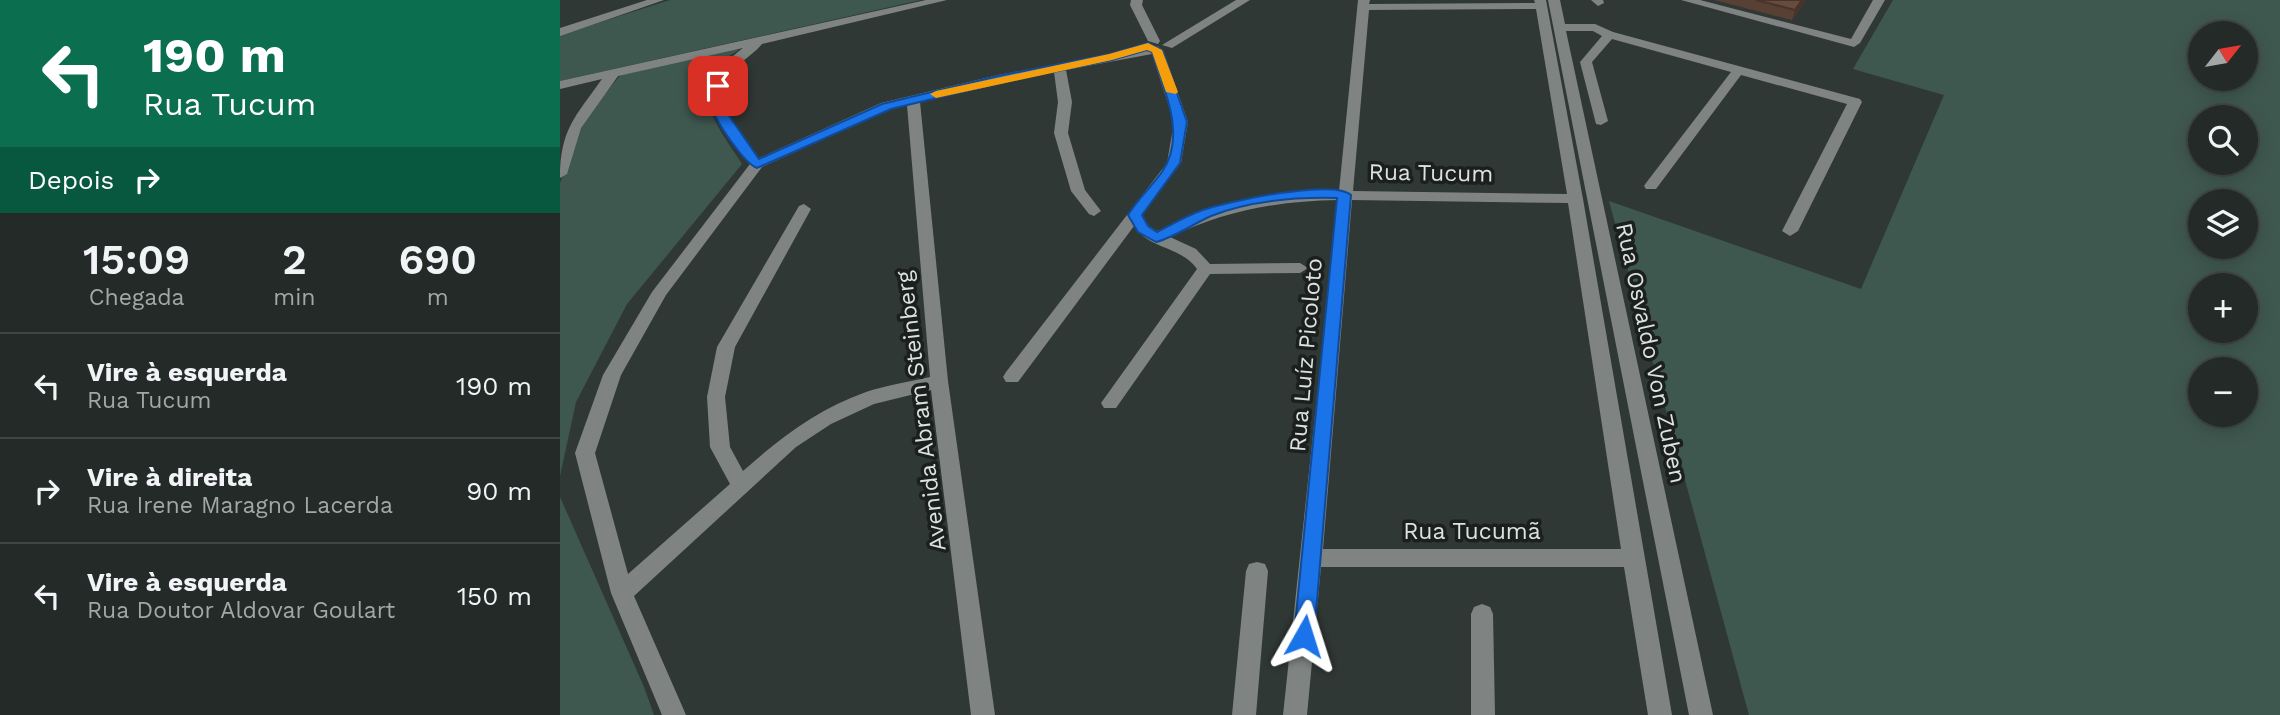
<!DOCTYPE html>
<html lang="pt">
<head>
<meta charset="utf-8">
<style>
	:root { --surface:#242a28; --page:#2c3230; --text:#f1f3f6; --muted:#a3a7a8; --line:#414645 }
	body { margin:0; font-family:"Work Sans",sans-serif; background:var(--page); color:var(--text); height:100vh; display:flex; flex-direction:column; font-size:26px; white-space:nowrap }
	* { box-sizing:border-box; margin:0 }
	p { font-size:23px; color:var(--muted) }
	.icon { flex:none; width:38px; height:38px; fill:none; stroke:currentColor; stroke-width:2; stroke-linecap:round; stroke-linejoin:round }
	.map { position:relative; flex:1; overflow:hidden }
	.panel { display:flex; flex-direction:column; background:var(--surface); width:560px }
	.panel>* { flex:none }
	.top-card { background:#0b6e4f; color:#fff; overflow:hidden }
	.needle { width:46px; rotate:59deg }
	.buttons { position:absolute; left:1628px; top:21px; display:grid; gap:14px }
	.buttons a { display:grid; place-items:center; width:70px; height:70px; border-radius:50%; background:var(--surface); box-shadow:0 4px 18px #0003,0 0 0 2px var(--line); font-size:35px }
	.pin { position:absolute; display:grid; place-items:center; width:60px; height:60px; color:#fff; margin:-30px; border-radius:14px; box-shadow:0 4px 10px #0006 }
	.me { position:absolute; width:77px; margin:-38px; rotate:6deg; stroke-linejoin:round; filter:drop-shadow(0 0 5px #0008) }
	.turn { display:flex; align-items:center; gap:24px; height:147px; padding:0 28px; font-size:32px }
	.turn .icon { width:91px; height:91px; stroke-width:2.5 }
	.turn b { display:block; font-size:49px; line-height:60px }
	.then { display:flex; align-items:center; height:66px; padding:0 28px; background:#0003; gap:14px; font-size:26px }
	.eta { display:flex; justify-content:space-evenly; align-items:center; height:119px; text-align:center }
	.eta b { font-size:42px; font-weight:600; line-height:49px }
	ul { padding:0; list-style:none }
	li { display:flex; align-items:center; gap:21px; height:105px; padding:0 28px; border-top:2px solid var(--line) }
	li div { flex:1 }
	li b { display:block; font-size:26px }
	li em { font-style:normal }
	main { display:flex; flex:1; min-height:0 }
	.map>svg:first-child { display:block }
	.green { fill:#3f584f; fill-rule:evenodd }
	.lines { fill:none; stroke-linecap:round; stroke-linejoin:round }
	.minor { fill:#7f8482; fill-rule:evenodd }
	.wall { fill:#594035 }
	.shaded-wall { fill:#48342b }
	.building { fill:#674b3e; stroke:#48342b; stroke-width:2 }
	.route { fill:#1a73e8; stroke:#114b97; stroke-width:2 }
	.slow { fill:#f59e0b }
	.labels { text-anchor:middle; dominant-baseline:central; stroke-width:7; stroke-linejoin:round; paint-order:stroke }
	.street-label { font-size:23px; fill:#dce2e0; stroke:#1b1f1d }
</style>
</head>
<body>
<main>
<section class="panel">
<div class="top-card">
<div class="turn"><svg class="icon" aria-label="left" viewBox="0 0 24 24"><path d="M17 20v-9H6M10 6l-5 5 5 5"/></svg><div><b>190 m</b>Rua Tucum</div></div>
<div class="then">Depois<svg class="icon" aria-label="right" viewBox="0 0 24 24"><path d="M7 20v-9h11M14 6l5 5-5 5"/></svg></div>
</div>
<div class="eta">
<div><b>15:09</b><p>Chegada</p></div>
<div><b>2</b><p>min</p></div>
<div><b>690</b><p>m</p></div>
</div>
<ul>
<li><svg class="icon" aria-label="left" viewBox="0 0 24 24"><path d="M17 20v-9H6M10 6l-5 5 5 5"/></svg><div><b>Vire à esquerda</b><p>Rua Tucum</p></div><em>190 m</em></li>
<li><svg class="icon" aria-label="right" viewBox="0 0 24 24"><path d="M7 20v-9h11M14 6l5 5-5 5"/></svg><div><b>Vire à direita</b><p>Rua Irene Maragno Lacerda</p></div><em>90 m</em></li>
<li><svg class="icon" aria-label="left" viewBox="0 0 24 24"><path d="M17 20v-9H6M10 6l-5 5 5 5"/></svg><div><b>Vire à esquerda</b><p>Rua Doutor Aldovar Goulart</p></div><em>150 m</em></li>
</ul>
</section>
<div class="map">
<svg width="1720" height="715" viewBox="0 0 1720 715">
	<rect width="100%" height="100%" fill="#303835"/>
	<path class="green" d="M110,0H361L0,81V35Z
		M1333,0H1720V715H1189L1049,201L1301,289L1384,95L1293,69ZM1640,33H1685V79H1640ZM1640,117H1685V163H1640ZM1685,201V247H1640V201ZM1640,285H1685V331H1640ZM1640,369H1685V415H1640Z
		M173,49L179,50C172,55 161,59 156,66C132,100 164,135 182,164L67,304L16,402L0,476V183L22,122L62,73Z
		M0,497L84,687L94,715H0Z"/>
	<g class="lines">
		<path class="minor" d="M87,0H104L0,36V28Z
			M366,0H387L202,44C195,53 182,60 174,70C150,99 180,135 199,158L321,103L438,75L597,46L603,50L628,122L621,163L582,215L589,226L597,231C656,204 714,192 779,191L798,0H810L809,4L975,3L974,0H986L1023,199L1112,715H1088L1064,567H761L747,715H723L778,200C717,201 664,211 610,237L636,249L650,264L740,263L748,268L740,273L650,274L556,408H544L541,403L637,269C621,246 588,249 574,226L458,382H446L443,377L446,372L607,163L614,122L592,54L506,70L512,102L508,133L525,190L541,211L534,216L529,214L511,191L494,133L498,102L494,72L360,102L388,381L435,715H411L371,390L314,404L271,424L236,447L74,596L126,715H102L51,593L15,453L43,375L92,292L190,164C156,124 131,86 183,48L58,76L21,128L7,174L0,178C0,130 15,117 42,79L0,89V81ZM976,9L1007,194L793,191L809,10ZM347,105L370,377C349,382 327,385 306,392C258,409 220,438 183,471L170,447L165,397L175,347L251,209L244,204L239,206L157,347L147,397L150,447L170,484L68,574L35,453L61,375L106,295L202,167L330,109ZM792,200L1008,203L1061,549H763Z
			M571,0H583L582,5L600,41L598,44L588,41L570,5Z
			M676,0H690L612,48L602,45Z
			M988,0H1000L1005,24H1035L1053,32L1300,99L1302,102L1238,231L1230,236L1222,231L1287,104L1181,75L1096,189H1086L1084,186L1086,183L1171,72L1052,39L1032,62L1048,121L1041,125L1036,124L1020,62L1042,36L1033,31H1006L1153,715H1129Z
			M1031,0H1043L1044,3L1038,6Z
			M1121,0H1140L1291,39L1313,0H1325L1300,43L1294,47Z
			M697,562L705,564L708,571L696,715H672L686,571L689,564Z
			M922,604L930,607L933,614L935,715H911V614L914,607Z"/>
	</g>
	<path class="wall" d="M1154,0H1246L1232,20Z"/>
	<path class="shaded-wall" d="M1242,0H1246L1232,20L1235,10Z"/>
	<path class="building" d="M1196,0H1242L1235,10Z"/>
	<path class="route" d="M588,43L602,50L627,122L620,163L582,215L588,226L597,232C613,224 629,214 646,209C670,201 773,179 791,195L754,636L751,643L744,646L737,643L734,636L777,198C737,197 689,201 651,216C633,224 615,237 596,242L578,232L568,215C578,199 591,187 602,172C627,136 604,89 592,52L587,50L552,60L438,83L331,109L197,168C184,163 156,122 153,109C151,102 152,93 152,86L162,83L165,110L199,159L322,104L438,76L550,54Z"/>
	<path class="slow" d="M588,43L602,50L618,92L616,94L606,92L592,52L587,50L552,60L376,98L370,94L376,91L549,54Z"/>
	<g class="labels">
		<g class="street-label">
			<text transform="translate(871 173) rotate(1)">Rua Tucum</text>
			<text transform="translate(1091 353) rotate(78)">Rua Osvaldo Von Zuben</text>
			<text transform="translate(746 355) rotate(-85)">Rua Luíz Picoloto</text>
			<text transform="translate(361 411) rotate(-97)">Avenida Abram Steinberg</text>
			<text x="912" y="531">Rua Tucumã</text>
		</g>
	</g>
</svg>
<div class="buttons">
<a><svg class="needle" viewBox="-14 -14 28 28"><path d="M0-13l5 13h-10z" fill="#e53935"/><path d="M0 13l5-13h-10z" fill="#a3a7a8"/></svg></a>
<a><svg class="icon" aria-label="search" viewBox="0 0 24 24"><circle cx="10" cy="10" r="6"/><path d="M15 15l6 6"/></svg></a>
<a><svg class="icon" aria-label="layers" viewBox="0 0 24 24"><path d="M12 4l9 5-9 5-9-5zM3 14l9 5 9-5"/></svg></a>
<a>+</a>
<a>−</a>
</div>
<div class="pin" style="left:158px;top:86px;background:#d93025"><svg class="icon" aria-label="arrive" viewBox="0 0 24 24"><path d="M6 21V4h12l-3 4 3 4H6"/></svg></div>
<svg class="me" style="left:744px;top:636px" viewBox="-20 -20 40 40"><path d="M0-17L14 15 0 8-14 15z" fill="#1a73e8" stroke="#fff" stroke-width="4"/></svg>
</div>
</main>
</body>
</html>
